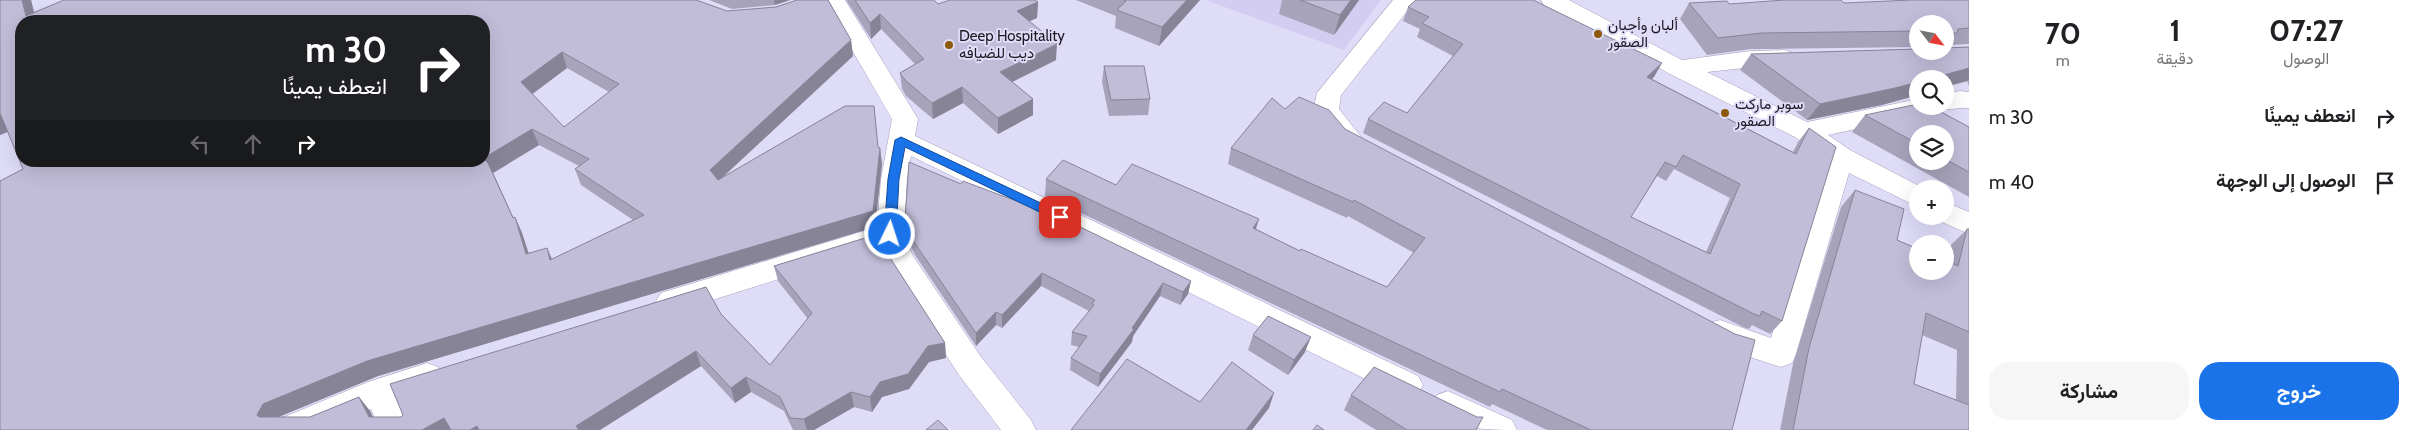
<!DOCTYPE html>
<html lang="ar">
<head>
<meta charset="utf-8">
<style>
	:root { --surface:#fff; --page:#f6f6f6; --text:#202124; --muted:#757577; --accent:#1a73e8 }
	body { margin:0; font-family:Cabin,Vazirmatn,sans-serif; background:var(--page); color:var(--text); direction:rtl; height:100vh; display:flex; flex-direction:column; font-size:19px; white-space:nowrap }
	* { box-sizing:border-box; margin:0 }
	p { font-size:16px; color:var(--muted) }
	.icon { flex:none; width:28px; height:28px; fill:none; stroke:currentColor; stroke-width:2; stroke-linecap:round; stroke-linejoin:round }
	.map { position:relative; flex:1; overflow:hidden; direction:ltr }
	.details { display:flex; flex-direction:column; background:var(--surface); width:450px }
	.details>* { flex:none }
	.guide { position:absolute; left:15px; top:15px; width:475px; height:152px; border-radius:20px; box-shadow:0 5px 20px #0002; direction:rtl; background:#202124; color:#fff; overflow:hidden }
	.needle { width:32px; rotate:122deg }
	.buttons { position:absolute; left:1909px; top:15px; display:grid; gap:10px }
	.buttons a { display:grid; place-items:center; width:45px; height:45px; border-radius:50%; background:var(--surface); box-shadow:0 5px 20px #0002; font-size:25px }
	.pin { position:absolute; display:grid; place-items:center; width:42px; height:42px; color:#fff; margin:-21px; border-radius:10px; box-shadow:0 2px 8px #0006 }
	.me { position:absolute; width:55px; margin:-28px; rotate:4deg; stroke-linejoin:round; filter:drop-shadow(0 0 4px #0008) }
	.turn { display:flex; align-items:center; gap:18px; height:105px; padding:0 20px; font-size:22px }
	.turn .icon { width:65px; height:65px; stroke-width:2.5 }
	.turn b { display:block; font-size:35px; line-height:42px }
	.lanes { display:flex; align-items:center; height:48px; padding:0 20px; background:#0003; justify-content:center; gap:25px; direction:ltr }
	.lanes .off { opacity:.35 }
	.eta { display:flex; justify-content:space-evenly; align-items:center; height:85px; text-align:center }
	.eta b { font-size:30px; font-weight:700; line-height:35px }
	.primary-button { display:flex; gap:10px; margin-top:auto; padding:10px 20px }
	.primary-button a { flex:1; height:58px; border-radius:20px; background:var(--accent); color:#fff; font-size:20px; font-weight:700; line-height:58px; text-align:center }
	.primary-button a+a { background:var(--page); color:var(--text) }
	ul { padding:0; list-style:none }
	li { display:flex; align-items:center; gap:15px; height:65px; padding:0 20px }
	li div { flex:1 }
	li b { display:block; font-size:19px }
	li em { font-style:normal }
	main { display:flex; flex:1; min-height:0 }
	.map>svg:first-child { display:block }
	.built { fill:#d3cef1 }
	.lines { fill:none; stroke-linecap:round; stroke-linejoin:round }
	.minor-casing { stroke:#a39fba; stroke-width:1 }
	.minor { fill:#fff; fill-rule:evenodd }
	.wall { fill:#a6a3bb; fill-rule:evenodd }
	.shaded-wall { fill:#878498 }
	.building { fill:#c1bdd9; stroke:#878498; fill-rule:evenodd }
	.route { fill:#1a73e8; stroke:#114b97 }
	.poi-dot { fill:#8d5909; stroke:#dfdcf8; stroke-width:2 }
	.labels { text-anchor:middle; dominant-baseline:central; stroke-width:4; stroke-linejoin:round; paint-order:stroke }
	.poi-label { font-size:15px; fill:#1a1922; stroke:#dfdcf8; text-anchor:start }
</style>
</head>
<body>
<main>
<section class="details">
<div class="eta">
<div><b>07:27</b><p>الوصول</p></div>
<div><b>1</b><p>دقيقة</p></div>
<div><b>70</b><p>m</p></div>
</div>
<ul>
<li><svg class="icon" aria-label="right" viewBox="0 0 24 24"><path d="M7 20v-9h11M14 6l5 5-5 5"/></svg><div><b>انعطف يمينًا</b></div><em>30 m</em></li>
<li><svg class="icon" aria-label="arrive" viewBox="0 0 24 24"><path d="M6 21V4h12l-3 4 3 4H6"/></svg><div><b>الوصول إلى الوجهة</b></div><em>40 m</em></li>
</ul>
<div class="primary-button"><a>خروج</a><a>مشاركة</a></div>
</section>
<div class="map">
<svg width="1969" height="430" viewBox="0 0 1969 430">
	<rect width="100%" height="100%" fill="#dfdcf8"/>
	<path class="built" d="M1205,0H1381L1344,50Z"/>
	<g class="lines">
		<g class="minor-casing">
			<path id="minor" d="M823,0H845L918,119L915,136L1418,376L1423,385L1418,394L1407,398L1396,394L911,156L907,179L904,234L913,256L981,357L1031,420L1036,430H1001L959,375L890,268L881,247L671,313L661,309L656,301L661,293L877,227L881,179L892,119Z
				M1393,0H1416L1341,95L1339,109L1361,137L1357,143C1337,149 1323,127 1313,111L1317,93Z
				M1541,0H1569L1682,60L1751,51L1785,50L1793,53L1797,58L1793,63L1707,72L1807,122L1918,99V106H1945V94L1960,91L1969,92V108C1957,107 1947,112 1936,107L1933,112L1924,114L1828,135L1850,150L1925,189H1918V207L1849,173L1796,354L1792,363L1781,367L1722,348L1709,341L1705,332L1709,323L1720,320L1771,338L1827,160L1795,137L1670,74L1544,5Z
				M1945,202L1969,212V234L1935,219L1934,216H1945Z
				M427,363L438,367L443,376L438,385L398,398L412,430H380L371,409L322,430H272L277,420L368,382Z
				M1448,391L1512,420L1517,430C1489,430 1446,430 1432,405L1437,395Z"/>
		</g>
		<use href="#minor" class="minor"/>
	</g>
	<path class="wall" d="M0,0H31L34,12L64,0H696L727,11L776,7L797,0H828L851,40L853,56L722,178L845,106H874L878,147L880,148L882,164L875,227L378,376L278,417H310L359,397L370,411L373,417H401L403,415L390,384L706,287L721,314L770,365L808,319L778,281L774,266L878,234L887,253L945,343L946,358L929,362L909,389L882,397L872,412L854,407L814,430H793L784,411L751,392L735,403L701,366L600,430H0V181L23,169L8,132L0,135ZM21,21H484V161H21ZM567,68L609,92L564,127L532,94ZM539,145L579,166L575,169L581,185L633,220L552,259L547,248L529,254L522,233L515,217L513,218L493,173Z
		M709,0H790L775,5L732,9Z
		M846,0H934L938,4L1038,2L1037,18L1029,21L1056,60L1012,82L1033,99V115L998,134L963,103L933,119L906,96L902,89L900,73L915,64L881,29L871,39Z
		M1076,0H1200L1159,46L1115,28L1116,16Z
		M1282,0H1359L1334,35L1279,14Z
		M1969,0V44L1947,45L1945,47V24H1918V47L1751,49L1707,55L1680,19L1689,3L1729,4L1844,3Z
		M1408,7L1662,63L1652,79L1793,152L1798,142L1809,128L1782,321L1770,334L1752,325L1749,329L1743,327L1363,133L1368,119L1407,113L1453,56L1417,37L1420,29L1403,21ZM1674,169L1730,198L1706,252L1631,217L1657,176L1666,181Z
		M1969,47V86L1967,81L1882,105L1807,120L1740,70L1751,54Z
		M1104,66L1150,99L1148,115L1109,116L1102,82Z
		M1285,109L1345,129L1732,430H1547L1492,404L1490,407L1045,196L1046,179L1116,185L1256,229L1300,251L1387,287L1414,253L1348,216L1347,218L1228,164L1231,148Z
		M1865,115L1969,127V197L1852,132ZM1918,134H1945V161H1918Z
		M1855,190L1897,240L1947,261L1951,245L1967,229H1969V430H1780L1793,364L1841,207ZM1922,335L1957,350L1956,400L1914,384Z
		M905,220L1191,281L1188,294L1180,305L1160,296L1133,336L1132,342L1098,387L1070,370L1071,358L1079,347L1071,345L1072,332L1089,311L1041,286L1002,328L996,325L976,346L915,255L906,234Z
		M1253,335L1305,352L1288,375L1248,350Z
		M1351,395L1475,430H1476H1376L1344,410Z"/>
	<path class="shaded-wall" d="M22,0H31L36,21L26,16Z
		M774,0H790L775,5Z
		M1187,0H1200L1159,46L1162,27Z
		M1351,0H1359L1334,35L1340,15Z
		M1038,2L1037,18L1016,27L1017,11Z
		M880,14L881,29L871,39L870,23Z
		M851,40L853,56L714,185L710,170Z
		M1057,44L1056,60L1000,88V72Z
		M562,52L567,68L527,98L521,82Z
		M1662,63L1654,77L1639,91L1647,77Z
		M1969,68V79L1967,81L1945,87V79H1930Z
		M1918,82V95L1882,105L1807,120L1820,104Z
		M962,87L963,103L933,119L932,103Z
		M1033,99V115L998,134V118Z
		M0,113L14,129L0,135Z
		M532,129L539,145L493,173L519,230L515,217L522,233L534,270L484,160V158Z
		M880,148L882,164L875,227L378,376L276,418L259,417L257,415L263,404Z
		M1259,219L1254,235L1253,228Z
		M547,248L554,264L550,260Z
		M1042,273L1041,286L1002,328V315Z
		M1191,281L1188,294L1180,305L1183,292Z
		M1163,283L1160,296L1133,336L1132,342L1098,387L1100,374Z
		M996,312V325L976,346V333Z
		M1311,337L1305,352L1288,375L1294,360Z
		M945,343L946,358L929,362L909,389L882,397L872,412L870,397L880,382L928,346Z
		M696,351L701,366L600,430H578L576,426Z
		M746,377L751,392L735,403L731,388Z
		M851,392L854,407L814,430H807L804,419Z
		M1274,393L1269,408L1252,430H1246Z
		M359,397L370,411L379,430L369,417Z
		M444,418L452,430H422Z
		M477,426L479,430H470Z"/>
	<path class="building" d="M0,0H22L26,16L64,0H696L727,11L776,7L797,0H828L851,40L710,170L718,180L845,106H874L878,147L880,148L873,211L367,361L263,404L257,415L259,417H310L359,397L369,417H401L403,415L390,384L706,287L721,314L770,365L812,313L774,266L878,234L887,253L945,343L928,346L908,374L880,382L870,397L851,392L804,419L790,418L780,397L746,377L731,388L696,351L576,426L579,430H479L477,426L470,430H451L444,418L422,430H0V181L23,169L0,113ZM21,21H484V158L532,129L589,159L575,169L644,215L550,260L547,248L526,254L515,217L513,218L488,163L484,159V161H21ZM562,52L619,84L564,127L521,82Z
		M855,0H934L938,4L950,0H1035L1038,2L1017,11L1057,44L1000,72L1033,99L998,118L962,87L932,103L905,80L900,73L924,59L880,14L870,23Z
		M1124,0H1187L1162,27L1117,10L1126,1Z
		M1300,0H1351L1340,15Z
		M1416,0H1533L1662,63L1647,77L1796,154L1809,128L1836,147L1782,321L1762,311L1760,316L1754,314L1368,119L1384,102L1407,113L1463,44L1422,23L1429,17L1408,7ZM1683,155L1740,184L1710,254L1631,217L1665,162L1676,167Z
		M1785,0H1841L1844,3L1911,0H1969V28L1958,29L1957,33H1945V24H1918V31L1762,33L1718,38L1689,3L1727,1L1729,4Z
		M1969,47V68L1930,79H1918V82L1895,88L1820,104L1751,54L1918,49V51H1945V48Z
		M1104,66H1144L1150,99L1111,100Z
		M1299,97L1329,110L1345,129L1735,334L1755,340L1732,430H1591L1502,389L1500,392L1046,179L1063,160L1116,185L1132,164L1259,219L1253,228L1300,251L1301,249L1387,287L1425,238L1354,200L1353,202L1231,148L1272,98L1285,109Z
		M1918,104V106H1930L1969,127V172L1945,159V134H1918V144L1865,115Z
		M909,162L961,184L963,181L1027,205L1029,202L1191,281L1183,292L1163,283L1132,328L1134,329L1100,374L1071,358L1087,336L1072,332L1094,305L1092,304L1095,300L1042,273L1002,315L996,312L976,333L914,242L905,220Z
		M1855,190L1904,209L1897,240L1918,249V271H1945V260L1958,266L1967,229H1969V332L1926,313L1914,384L1969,405V430H1793L1809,348Z
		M1268,316L1311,337L1294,360L1253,335Z
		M1127,359L1200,402L1232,362L1274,393L1246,430H1071Z
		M1374,367L1477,417H1483L1476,430H1407L1351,395Z
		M938,420L948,430H926Z
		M1317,425L1324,430H1313Z"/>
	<path class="route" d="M901,137L1064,214L1065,217L1060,221L1056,220L905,147L899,179L896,234L894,237H886L884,234L888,179L895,140Z"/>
	<g class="poi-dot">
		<circle cx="1598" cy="34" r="5"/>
		<circle cx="949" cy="45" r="5"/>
		<circle cx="1725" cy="113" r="5"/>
	</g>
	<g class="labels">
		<g class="poi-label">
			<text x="1608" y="25">ألبان وأجبان<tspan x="1608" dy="17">الصقور</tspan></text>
			<text x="959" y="36">Deep Hospitality<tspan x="959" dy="17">ديب للضيافه</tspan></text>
			<text x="1735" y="104">سوبر ماركت<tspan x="1735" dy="17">الصقور</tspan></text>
		</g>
	</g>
</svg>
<div class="buttons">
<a><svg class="needle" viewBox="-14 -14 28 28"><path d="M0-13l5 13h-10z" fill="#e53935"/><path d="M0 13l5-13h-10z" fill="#757577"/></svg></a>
<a><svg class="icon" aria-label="search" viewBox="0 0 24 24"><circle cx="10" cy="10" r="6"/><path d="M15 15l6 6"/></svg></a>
<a><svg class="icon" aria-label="layers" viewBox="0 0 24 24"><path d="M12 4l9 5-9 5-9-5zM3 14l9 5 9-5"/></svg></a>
<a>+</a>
<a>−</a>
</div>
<div class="pin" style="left:1060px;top:217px;background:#d93025"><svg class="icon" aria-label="arrive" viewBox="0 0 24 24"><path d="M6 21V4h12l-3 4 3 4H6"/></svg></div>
<svg class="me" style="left:890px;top:234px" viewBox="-20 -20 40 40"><circle r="17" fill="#1a73e8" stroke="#fff" stroke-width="3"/><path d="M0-11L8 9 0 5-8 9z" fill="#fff"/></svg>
<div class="guide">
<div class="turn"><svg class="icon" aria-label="right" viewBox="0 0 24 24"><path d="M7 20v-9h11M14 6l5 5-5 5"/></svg><div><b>30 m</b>انعطف يمينًا</div></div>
<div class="lanes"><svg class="icon off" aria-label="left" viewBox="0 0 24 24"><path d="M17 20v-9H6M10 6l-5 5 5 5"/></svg><svg class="icon off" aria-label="ahead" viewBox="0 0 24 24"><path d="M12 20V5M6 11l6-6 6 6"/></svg><svg class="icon" aria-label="right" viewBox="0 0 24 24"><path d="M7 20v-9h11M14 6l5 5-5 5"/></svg></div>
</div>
</div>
</main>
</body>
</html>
